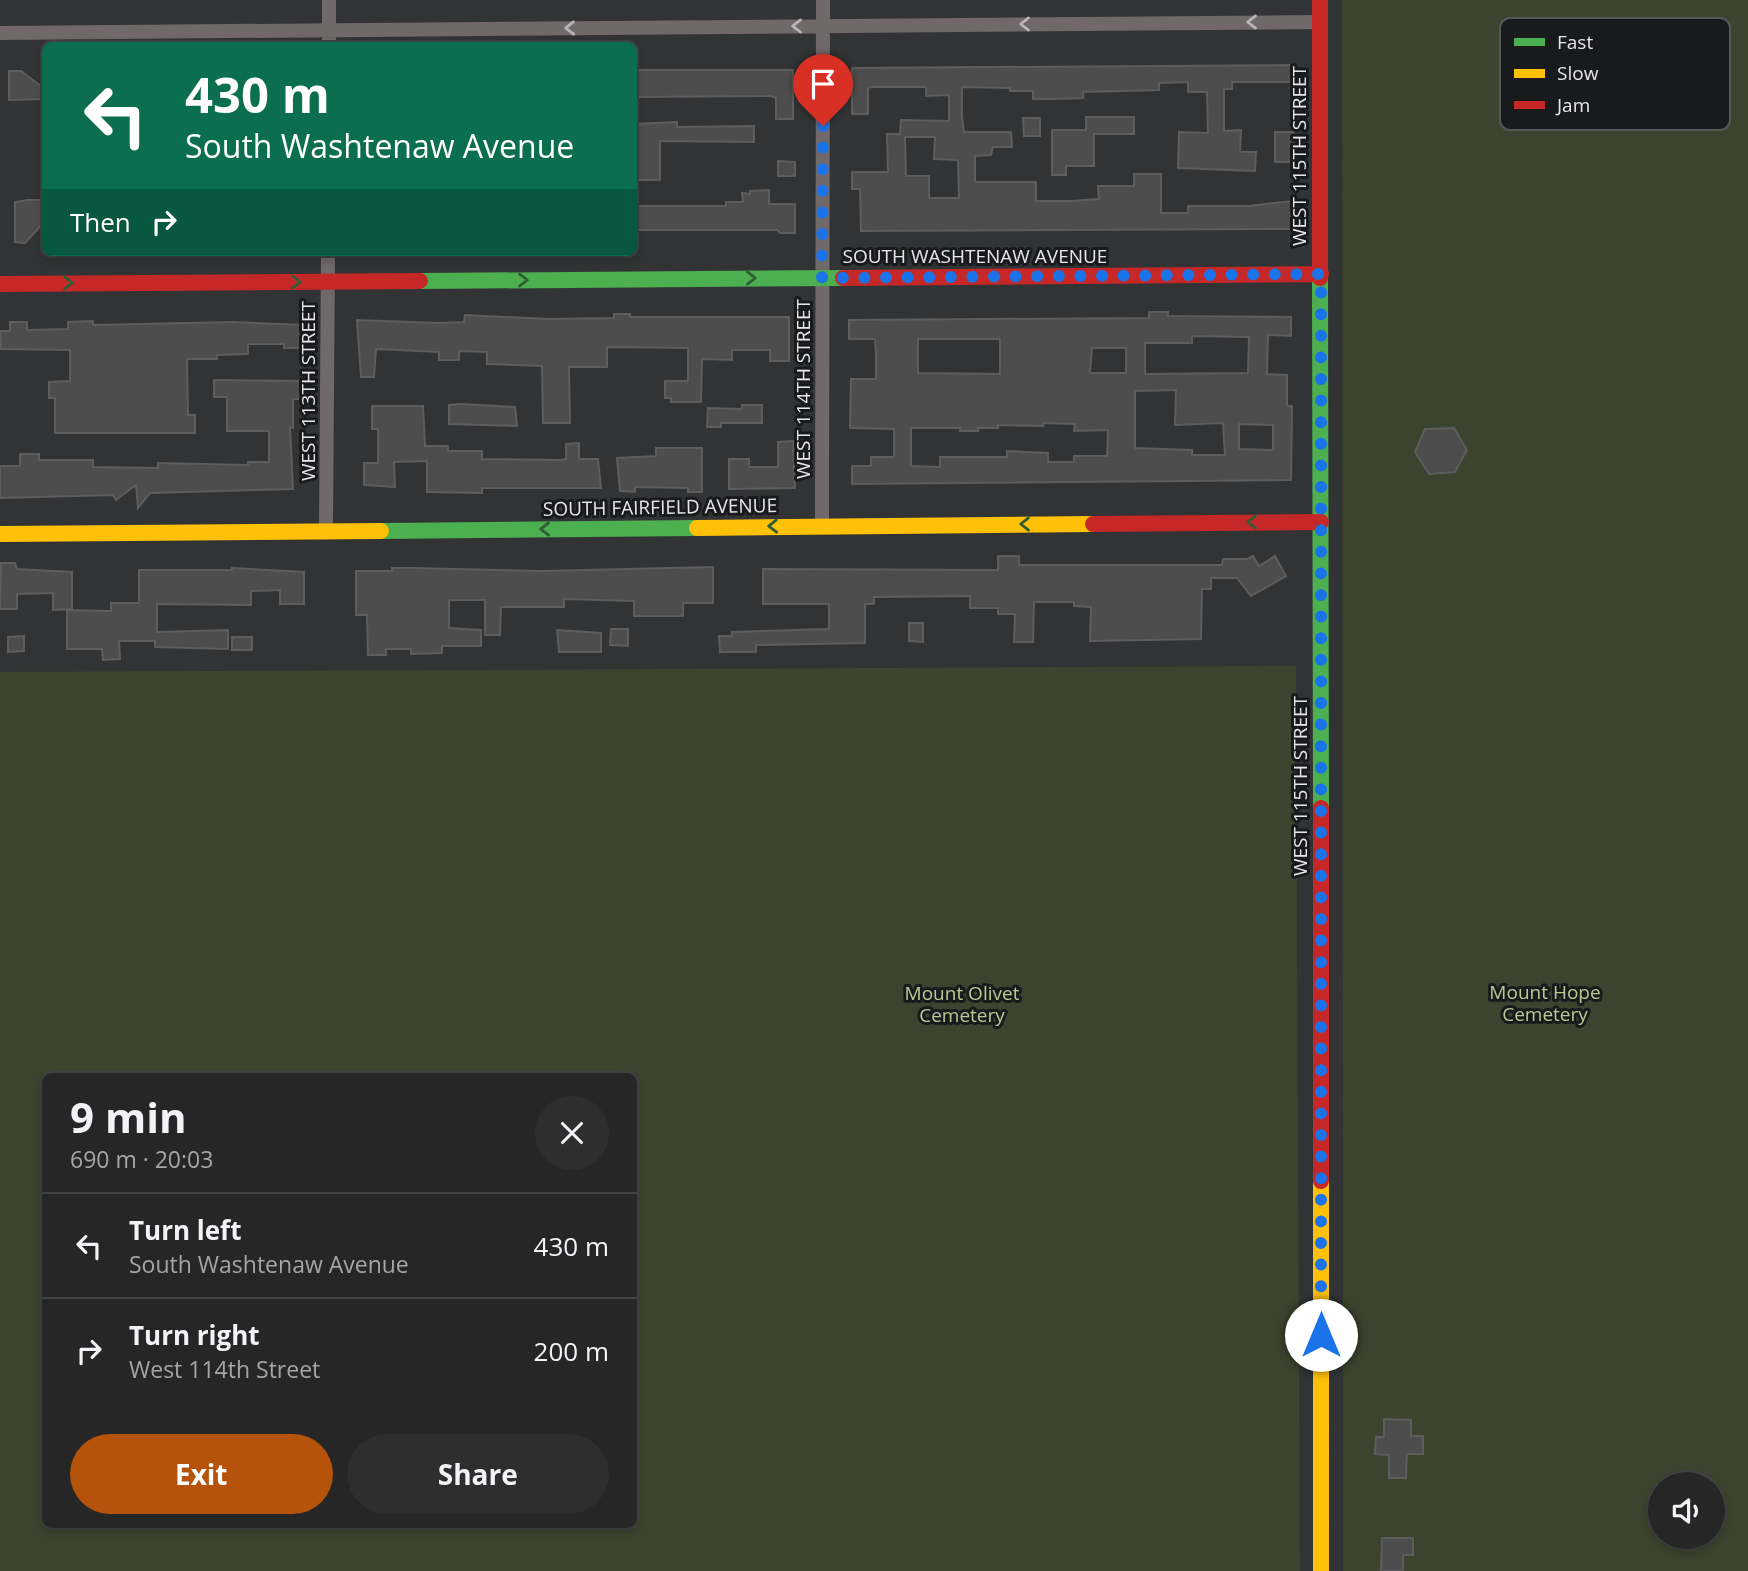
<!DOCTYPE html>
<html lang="en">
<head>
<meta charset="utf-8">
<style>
	:root { --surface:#262627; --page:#2e2e2f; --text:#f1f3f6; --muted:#a4a5a7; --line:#424344; --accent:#b45309 }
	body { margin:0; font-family:"Open Sans",sans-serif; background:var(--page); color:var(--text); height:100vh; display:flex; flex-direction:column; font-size:26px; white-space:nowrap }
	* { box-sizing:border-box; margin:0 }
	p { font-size:23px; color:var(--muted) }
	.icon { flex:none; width:38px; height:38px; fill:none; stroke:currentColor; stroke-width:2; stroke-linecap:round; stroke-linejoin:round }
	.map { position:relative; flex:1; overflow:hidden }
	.sheet { position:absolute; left:42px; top:1073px; width:595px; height:455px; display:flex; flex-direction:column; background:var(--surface); border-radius:10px; box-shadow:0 4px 10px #0003,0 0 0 2px var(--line) }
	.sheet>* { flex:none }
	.hud { position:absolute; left:42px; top:42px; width:595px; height:214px; border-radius:10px; box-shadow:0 4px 10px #0003,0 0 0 2px var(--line); background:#0b6e4f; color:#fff; overflow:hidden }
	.fabs { position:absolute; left:1648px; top:1472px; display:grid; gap:14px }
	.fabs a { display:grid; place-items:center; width:77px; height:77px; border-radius:50%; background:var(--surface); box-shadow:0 4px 10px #0003,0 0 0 2px var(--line); font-size:35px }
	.pin { position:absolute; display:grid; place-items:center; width:60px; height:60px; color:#fff; margin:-72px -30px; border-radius:50% 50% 50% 0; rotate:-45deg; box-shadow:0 0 7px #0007 }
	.pin .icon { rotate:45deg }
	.me { position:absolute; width:77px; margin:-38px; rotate:0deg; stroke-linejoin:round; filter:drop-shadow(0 0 5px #0008) }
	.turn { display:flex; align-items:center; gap:24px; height:147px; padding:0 28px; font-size:32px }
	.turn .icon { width:91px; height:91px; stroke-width:2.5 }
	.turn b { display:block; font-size:49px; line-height:60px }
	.then { display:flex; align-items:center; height:66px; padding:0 28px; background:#0003; gap:14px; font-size:26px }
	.round { display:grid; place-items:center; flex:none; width:74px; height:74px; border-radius:37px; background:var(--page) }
	.summary { display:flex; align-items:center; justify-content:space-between; height:119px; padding:0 28px }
	h1 { font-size:42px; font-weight:700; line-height:52px }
	.button { display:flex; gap:14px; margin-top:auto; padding:14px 28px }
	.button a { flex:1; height:80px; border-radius:42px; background:var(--accent); color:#fff; font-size:28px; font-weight:700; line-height:80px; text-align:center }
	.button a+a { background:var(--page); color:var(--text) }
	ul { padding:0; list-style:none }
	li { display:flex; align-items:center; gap:21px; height:105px; padding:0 28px; border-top:2px solid var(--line) }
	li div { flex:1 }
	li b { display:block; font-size:26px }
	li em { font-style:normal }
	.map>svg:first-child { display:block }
	.green { fill:#3c432e; fill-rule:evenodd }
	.building { fill:#4d4d4e; stroke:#5d5d5e; stroke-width:2; fill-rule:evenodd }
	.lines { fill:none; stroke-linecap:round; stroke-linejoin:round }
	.street { stroke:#71686a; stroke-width:14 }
	.fast { stroke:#4caf50; stroke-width:16 }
	.slow { stroke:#ffc107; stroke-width:16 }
	.jam { stroke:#c62828; stroke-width:16 }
	.oneway { stroke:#b8b4b7 }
	.oneway2 { stroke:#305d33 }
	.route { stroke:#1a73e8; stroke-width:12; stroke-dasharray:0 21.6 }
	.labels { text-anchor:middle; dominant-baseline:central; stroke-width:6; stroke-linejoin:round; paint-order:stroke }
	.street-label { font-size:19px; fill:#e7e7ea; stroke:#191a1b }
	.park-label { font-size:19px; fill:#b7ca93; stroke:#191a1b }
	.key { fill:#191a1b; stroke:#575859; stroke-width:2 }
	.key-label { font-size:19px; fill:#e7e7ea }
</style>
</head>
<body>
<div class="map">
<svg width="1748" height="1571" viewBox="0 0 1748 1571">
	<rect width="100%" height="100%" fill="#323334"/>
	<path class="green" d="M1342,0H1748V1571H1343ZM1661,1484H1713V1536H1661Z
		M1296,666L1300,1571H0V672ZM46,1076H634V1524H46Z"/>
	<path class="building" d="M1292,65V82H1232V89H1224V131L1241,130L1240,152H1256L1255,171L1178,168L1179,132L1208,133L1207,92H1188V82L1159,83V90L1083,92V98L1053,99H1033V91H1010V88L962,87V117L964,132H1011L1012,147H993L991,155L975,156V182H1036V201H1072L1099,199L1098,186H1134V174H1161V213H1188V206H1249L1292,201L1293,229L861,231L860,189H852V172H888L887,134H900L901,120L949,121V95L926,96V87H871L868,88V114H852V68ZM905,137H935L934,159L958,160L959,198H929V176H906Z
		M636,70H793V119H776V98L771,96L636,97Z
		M9,71H21L46,90V99L9,100Z
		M1086,117H1134V134H1094V166H1066V175H1052V130H1086Z
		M1023,118H1040V136H1024Z
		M677,122V127L754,126V142L660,141V180H634V124Z
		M1275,132H1294L1292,162H1275Z
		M778,161L795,162V176H778Z
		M769,190V204H795V233H780L777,230H634V206H726V202H743L742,193L750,194V191Z
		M28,200H46V220L25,243L15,242V202Z
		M1149,312H1168V316L1291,317V336L1268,335L1267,374L1287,375V406H1292L1291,480L852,484V466H871V457H894V429L850,428L851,379H876V354L875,339H849V320L1149,318ZM1192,336L1249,337L1248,373L1145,374V343H1192ZM918,339H1000V374L918,373ZM1092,348H1126V373H1090ZM1176,390L1175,425L1223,423L1225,455H1192V450L1135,448V391ZM1043,423L1075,424L1074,431L1108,430L1107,456H1074V462H1048V453L1007,451V457H940V467L911,466V428H960V431H978V428H998V425L1043,426ZM1239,424L1273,425V450L1239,449Z
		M614,314H630V317H789V361H770V350H732V360L702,359L701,402H671V398H665V381H688V348L607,347V367H569L570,423H543L542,366L487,364V352L459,351V360H439V352L376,349L374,377H361L357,320L439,323L464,322L465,315L549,319L614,318Z
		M93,321V325L233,322L303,325V348H284V344H248V354L217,355V359H187L188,415H195V433H55V398H49V382L70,381V350L1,349L0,331H10V322H27V330L68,329V322Z
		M214,380L303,381V399H293V428L290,427L293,489L150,493L138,508L136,485L116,500L113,495L0,498V466H20V454H39V460H93V467L158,468V463L248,465V462H269V431H227V397H214Z
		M461,404L515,407L517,426L449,424V405Z
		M742,405H762V423H721V427H707L708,408L742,409Z
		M372,406H423L425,446H448V451H482V459L562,460L566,459V444L579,443V459H598L601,488H482V493L427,492V461L394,462L395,487L364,485V463H378V429H372Z
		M1454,428L1467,450L1455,472L1429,474L1415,452L1425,429Z
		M793,441L795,488L729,489V459H749V467H778V442Z
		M656,448H702V492H688V488L635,487V492L620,491L617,458L656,456Z
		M998,556H1019V565H1222L1223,559H1247L1253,556L1259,566L1275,556L1286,576L1251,596L1237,578H1211V589H1202L1201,639L1090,641L1091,607L1074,606V602H1034L1033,642H1014L1015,614H998V608H970V596L874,597V604H865V643L756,645V652H720L719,636H732V632L829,629V604H763V569L998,570Z
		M1,563H15L17,569L72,572V609L53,610V593L17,594V609H0Z
		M713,567V603H683V616H634V601L564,599V607H501L500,635H485V600H449V628L481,630V646H442V653L411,654V649H386V655H368L367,615H356V571H392V568H412L542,571Z
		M232,568L304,572V604H280V590L251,591V605L157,604V632L228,630V649L155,647V641H119L120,659L103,660L102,649H67V610L111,611V603H139V570H232Z
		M909,623H923V642L909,641Z
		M611,629H628V646L610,645Z
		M557,630L601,633V652H559Z
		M24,636V651L8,652V637Z
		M232,637H252V650H232Z
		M1384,1419L1411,1420V1436H1423V1454H1407L1406,1478H1389V1455L1375,1454L1376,1437H1384Z
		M1382,1538H1413V1555H1403V1571H1381Z"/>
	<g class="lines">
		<path class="street" d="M0,33L1320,22
			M329,46V0
			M822,526L823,0
			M326,531L328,252"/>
		<path class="fast" d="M1320,278L1321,808
			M420,281L843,278
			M381,531L697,528"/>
		<path class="slow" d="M697,528L1093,524
			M0,534L381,531
			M1321,1181V1571"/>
		<path class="jam" d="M1320,0V278
			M843,278L1321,274
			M0,284L420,281
			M1093,524L1321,522
			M1321,808V1181"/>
	</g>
	<defs><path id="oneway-chevron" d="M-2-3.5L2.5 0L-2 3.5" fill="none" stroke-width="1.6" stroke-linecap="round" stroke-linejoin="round" transform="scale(1.75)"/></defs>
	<g class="oneway">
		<use href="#oneway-chevron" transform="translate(1252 22) rotate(180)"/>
		<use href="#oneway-chevron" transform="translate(1025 24) rotate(180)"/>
		<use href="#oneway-chevron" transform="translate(797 26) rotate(180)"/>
		<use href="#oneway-chevron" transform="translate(570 28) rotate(179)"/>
	</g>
	<g class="oneway2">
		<use href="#oneway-chevron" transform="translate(751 278)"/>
		<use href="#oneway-chevron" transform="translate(523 280)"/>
		<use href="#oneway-chevron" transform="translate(296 282)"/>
		<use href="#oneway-chevron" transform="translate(68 283)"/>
		<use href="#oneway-chevron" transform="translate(1252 522) rotate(180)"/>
		<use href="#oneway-chevron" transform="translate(1025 524) rotate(180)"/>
		<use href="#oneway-chevron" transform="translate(773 526) rotate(179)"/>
		<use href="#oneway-chevron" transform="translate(545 529) rotate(179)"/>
	</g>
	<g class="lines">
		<path class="route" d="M823,126L822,278L1321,274V1335"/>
	</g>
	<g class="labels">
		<g class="street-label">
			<text transform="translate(1299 156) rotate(-90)">WEST 115TH STREET</text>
			<text x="975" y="256">SOUTH WASHTENAW AVENUE</text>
			<text transform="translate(803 389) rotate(-90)">WEST 114TH STREET</text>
			<text transform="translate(308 391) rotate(-90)">WEST 113TH STREET</text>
			<text transform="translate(660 507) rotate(-1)">SOUTH FAIRFIELD AVENUE</text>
			<text transform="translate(1300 786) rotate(-90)">WEST 115TH STREET</text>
		</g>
		<g class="park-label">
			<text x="1545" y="992">Mount Hope<tspan x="1545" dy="22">Cemetery</tspan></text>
			<text x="962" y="993">Mount Olivet<tspan x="962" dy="22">Cemetery</tspan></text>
		</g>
	</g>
	<rect x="1500" y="18" width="230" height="112" rx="10" class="key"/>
	<rect x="1514" y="38" width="31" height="8" fill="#4caf50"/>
	<rect x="1514" y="69" width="31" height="9" fill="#ffc107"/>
	<rect x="1514" y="101" width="31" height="8" fill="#c62828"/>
	<g class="key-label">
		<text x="1557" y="49">Fast</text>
		<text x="1557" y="80">Slow</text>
		<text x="1557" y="112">Jam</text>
	</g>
</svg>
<div class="fabs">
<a><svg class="icon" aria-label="sound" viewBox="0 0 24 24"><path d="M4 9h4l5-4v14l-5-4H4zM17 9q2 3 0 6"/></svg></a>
</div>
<div class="pin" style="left:823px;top:126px;background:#d93025"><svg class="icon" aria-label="arrive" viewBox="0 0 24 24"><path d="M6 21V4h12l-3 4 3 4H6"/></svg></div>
<svg class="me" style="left:1321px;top:1335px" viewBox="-20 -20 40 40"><circle r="19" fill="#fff"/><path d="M0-13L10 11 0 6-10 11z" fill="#1a73e8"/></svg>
<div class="hud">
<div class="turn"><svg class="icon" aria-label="left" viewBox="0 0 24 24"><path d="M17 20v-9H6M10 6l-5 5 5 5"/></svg><div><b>430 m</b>South Washtenaw Avenue</div></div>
<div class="then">Then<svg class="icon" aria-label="right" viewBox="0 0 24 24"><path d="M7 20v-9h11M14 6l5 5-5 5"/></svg></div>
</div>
<section class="sheet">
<div class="summary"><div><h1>9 min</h1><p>690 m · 20:03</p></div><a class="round"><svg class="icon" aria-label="close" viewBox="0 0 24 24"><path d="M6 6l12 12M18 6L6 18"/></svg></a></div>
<ul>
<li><svg class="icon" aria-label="left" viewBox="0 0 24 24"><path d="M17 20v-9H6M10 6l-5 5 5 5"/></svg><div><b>Turn left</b><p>South Washtenaw Avenue</p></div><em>430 m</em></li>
<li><svg class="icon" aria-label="right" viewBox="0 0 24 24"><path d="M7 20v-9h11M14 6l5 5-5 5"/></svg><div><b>Turn right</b><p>West 114th Street</p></div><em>200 m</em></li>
</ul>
<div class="button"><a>Exit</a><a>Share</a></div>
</section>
</div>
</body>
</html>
